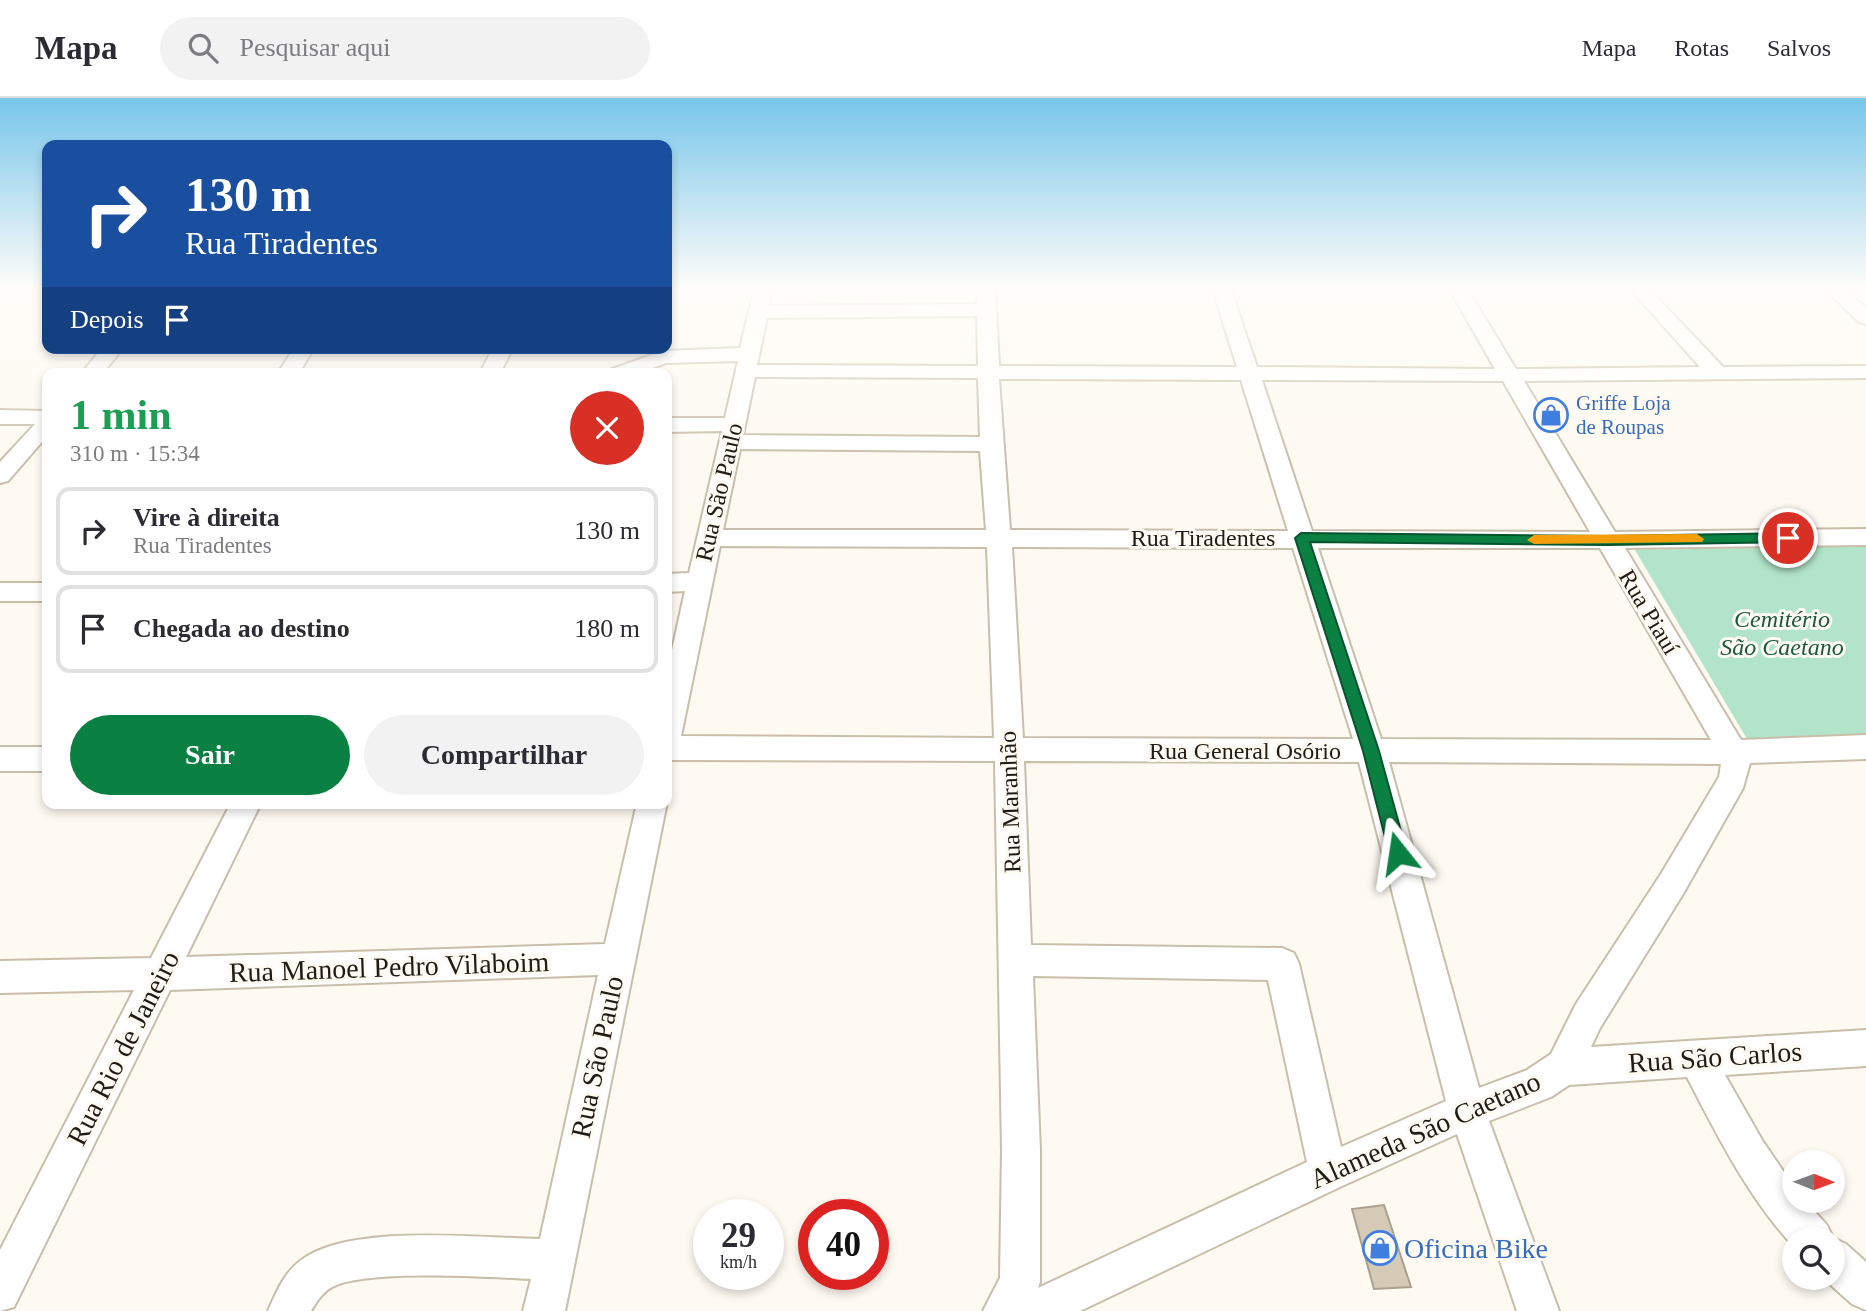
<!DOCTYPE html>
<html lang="pt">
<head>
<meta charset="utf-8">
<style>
	:root { --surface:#fff; --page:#f2f2f3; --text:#2b2b33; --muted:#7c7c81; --line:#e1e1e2; --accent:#0b8043 }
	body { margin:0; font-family:Georgia,serif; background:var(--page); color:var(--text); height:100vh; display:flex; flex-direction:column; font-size:26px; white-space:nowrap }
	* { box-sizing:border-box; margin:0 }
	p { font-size:23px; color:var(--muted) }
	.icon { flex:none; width:38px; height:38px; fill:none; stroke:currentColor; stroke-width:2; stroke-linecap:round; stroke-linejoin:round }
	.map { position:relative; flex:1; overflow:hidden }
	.drawer { position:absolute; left:42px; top:270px; width:630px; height:441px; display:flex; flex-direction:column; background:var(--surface); border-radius:14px; box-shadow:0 4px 10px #0003 }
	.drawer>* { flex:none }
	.banner { position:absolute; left:42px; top:42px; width:630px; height:214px; border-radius:14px; box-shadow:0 4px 10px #0003; background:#1a4fa0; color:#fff; overflow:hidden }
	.needle { width:46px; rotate:91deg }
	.buttons { position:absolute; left:1782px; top:1052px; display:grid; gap:14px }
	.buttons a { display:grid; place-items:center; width:63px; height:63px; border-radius:50%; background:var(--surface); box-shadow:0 4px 10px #0003; font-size:35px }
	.speed { position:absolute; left:693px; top:1101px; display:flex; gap:14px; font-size:35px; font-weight:700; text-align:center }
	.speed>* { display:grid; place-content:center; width:91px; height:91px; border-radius:50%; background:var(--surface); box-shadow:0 4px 10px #0003; line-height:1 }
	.speed small { font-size:18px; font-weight:400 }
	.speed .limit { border:10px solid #d22; background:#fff; color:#111 }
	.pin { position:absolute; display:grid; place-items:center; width:60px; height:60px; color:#fff; margin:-30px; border:4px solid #fff; border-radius:50%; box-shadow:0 2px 7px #0007 }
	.me { position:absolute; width:77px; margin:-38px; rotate:345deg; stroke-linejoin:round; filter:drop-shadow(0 0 5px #0008) }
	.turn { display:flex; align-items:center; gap:24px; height:147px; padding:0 28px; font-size:32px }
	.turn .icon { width:91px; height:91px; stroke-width:2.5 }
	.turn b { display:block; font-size:49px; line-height:60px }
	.then { display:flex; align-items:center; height:66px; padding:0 28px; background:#0003; gap:14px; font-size:26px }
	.round { display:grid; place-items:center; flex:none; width:74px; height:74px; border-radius:37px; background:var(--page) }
	.head { display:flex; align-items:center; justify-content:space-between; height:119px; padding:0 28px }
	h1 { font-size:42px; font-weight:600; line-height:52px; color:#1e9e55 }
	.button { display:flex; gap:14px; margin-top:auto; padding:14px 28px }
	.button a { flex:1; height:80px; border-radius:42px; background:var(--accent); color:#fff; font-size:28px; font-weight:600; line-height:80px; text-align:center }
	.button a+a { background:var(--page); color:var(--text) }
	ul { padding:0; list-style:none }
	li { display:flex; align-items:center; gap:21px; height:88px; margin:0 14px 10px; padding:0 14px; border:4px solid var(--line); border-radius:14px }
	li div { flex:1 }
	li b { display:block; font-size:26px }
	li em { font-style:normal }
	header { display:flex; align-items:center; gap:42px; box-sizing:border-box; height:98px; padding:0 35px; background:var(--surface); border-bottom:2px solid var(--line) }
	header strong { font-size:33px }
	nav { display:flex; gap:38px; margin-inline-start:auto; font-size:24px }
	.search { width:490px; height:63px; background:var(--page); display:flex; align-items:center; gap:18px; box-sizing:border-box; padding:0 24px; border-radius:38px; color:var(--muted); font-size:26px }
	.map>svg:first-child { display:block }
	.green { fill:#b1e4c8 }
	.building { fill:#d5cab6; stroke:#aba08d; stroke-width:2 }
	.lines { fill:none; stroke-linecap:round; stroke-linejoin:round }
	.minor-casing { stroke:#c9beaa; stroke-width:4 }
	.minor { fill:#fff; fill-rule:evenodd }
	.route { fill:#0b8043; stroke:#07532c; stroke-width:2 }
	.slow { fill:#f59e0b }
	.labels { text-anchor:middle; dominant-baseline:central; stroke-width:6; stroke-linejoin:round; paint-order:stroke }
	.far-shop-label { font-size:21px; fill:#366cbe; stroke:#fefaf2; text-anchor:start }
	.street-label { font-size:24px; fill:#201c15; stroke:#fefaf2 }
	.park-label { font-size:24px; font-style:italic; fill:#1a5a3d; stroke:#fefaf2 }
	.near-street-label { font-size:28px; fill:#201c15; stroke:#fefaf2 }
	.near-shop-label { font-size:28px; fill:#366cbe; stroke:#fefaf2; text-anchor:start }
</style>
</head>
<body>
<header>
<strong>Mapa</strong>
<div class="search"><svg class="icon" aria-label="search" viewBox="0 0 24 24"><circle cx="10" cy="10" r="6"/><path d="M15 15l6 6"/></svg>Pesquisar aqui</div>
<nav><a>Mapa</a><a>Rotas</a><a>Salvos</a></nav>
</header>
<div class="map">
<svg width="1866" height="1213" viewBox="0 0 1866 1213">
	<rect width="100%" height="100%" fill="#fefaf2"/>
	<path class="green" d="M1866,448V638L1747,641L1635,452Z"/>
	<path class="building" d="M1384,1107L1411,1189L1374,1191L1352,1111Z"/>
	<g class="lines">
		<g class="minor-casing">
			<path id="minor" d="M754,192H772L769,208L977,206V192H995L999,268L1237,269L1213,192H1231L1257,269L1495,271L1450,192H1468L1516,271L1700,269L1631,192H1650L1723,269L1866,268V280L1524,283L1615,434L1866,431V447L1625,450L1741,642L1866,637V661L1750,665L1743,690L1683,796L1600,930L1591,949L1866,932V968L1725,977L1762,1042L1794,1089V1102H1804L1827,1127L1833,1140L1846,1146L1866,1164V1212L1852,1206L1823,1180H1832V1141H1794V1149C1748,1099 1718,1039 1687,979L1569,987L1551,999L1489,1023L1559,1213H1517L1457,1036L1342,1088L1080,1213H983L1000,1180L1002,1052L995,663L667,662V575L685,493L667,494V476L689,475L722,333L667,334V320H725L738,263L666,265L639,275H609L612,271L663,253L740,250ZM977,218L978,268L757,267L767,220ZM755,279L978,280L980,339L743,337ZM999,281L1241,282L1288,433L1010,432ZM1262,282L1503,283L1590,434L1312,433ZM740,351L980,353L986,432H723ZM720,448L987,449L994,640L681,638ZM1012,449L1293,450L1353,641L1023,640ZM1318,450H1600L1711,642L1381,641ZM1024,663L1359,664L1446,1003L1341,1049L1299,866L1294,855L1282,850L1031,847ZM1389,664L1721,666L1719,679L1661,776L1576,906L1551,956L1527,972L1479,990ZM1033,878L1268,882L1307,1064L1038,1190L1040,1184V1052Z
				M1826,192H1846L1866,210V226L1859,224Z
				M102,250H123L103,275H82Z
				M294,250H314L299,275H278Z
				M493,250H513L500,275H480Z
				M0,312L47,313V338L8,383L0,385V364L35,326H0Z
				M0,485H47V503H0Z
				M0,649H47V673H0Z
				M231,705H261L186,859L605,846L637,705L667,704L565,1213H523L531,1181C489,1179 366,1171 332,1189C323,1194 316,1204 311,1213H268C276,1195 284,1175 300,1163C348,1125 479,1140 540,1141L598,877L170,892L14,1209L0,1213V1152L134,892L0,895V863L151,860Z"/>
		</g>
		<use href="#minor" class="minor"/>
	</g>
	<linearGradient id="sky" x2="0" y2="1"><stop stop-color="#78c6eb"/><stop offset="0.53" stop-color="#fffdf9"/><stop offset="1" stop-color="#fffdf9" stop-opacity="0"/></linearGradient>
	<rect width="1866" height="361" fill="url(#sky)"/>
	<path class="route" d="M1301,435L1607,438L1788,435L1795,440L1788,444L1607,447L1310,444L1379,653L1407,755L1405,761L1398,763L1392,761L1389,755L1363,653L1295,440Z"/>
	<path class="slow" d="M1697,436L1704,441L1702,444L1534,446L1527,442L1534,437Z"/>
	<defs>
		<g id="shop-ring" transform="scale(1.75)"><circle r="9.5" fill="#fefaf2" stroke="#3f7fe0" stroke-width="1.5"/><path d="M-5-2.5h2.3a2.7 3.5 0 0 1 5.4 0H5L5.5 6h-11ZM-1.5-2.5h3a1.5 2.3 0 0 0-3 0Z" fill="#3f7fe0"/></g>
	</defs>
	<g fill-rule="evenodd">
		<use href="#shop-ring" x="1551" y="317"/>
		<use href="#shop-ring" x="1380" y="1150"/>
	</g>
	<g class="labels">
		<g class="far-shop-label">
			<text x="1576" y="305">Griffe Loja<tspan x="1576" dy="24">de Roupas</tspan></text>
		</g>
		<g class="street-label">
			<text transform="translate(719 394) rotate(-77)">Rua São Paulo</text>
			<text x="1203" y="440">Rua Tiradentes</text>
			<text transform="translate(1649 514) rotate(59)">Rua Piauí</text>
			<text x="1245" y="653">Rua General Osório</text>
			<text transform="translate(1010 704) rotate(-92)">Rua Maranhão</text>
		</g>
		<g class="park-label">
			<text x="1782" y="521">Cemitério<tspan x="1782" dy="28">São Caetano</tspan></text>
		</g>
		<g class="near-street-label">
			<text transform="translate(389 869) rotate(-2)">Rua Manoel Pedro Vilaboim</text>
			<text transform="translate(123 950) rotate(-63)">Rua Rio de Janeiro</text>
			<text transform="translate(597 959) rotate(-78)">Rua São Paulo</text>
			<text transform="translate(1715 959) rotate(-4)">Rua São Carlos</text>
			<text transform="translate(1425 1032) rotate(-24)">Alameda São Caetano</text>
		</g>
		<g class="near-shop-label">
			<text x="1404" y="1150">Oficina Bike</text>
		</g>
	</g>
</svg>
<div class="buttons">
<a><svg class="needle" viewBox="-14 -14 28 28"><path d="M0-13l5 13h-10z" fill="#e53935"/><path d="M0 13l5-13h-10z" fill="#7c7c81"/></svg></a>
<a><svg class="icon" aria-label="search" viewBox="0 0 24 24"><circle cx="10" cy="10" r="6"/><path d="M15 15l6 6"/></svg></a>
</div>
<div class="speed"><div>29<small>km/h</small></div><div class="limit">40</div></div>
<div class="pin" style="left:1788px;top:440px;background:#d93025"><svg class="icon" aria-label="arrive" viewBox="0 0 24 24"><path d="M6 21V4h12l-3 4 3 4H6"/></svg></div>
<svg class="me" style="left:1398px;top:755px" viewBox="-20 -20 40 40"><path d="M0-17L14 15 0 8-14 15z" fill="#0b8043" stroke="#fff" stroke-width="4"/></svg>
<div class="banner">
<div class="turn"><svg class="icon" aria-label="right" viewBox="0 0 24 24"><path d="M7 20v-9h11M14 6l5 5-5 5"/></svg><div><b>130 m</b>Rua Tiradentes</div></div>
<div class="then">Depois<svg class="icon" aria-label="arrive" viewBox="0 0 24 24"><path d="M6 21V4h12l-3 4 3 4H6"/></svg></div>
</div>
<section class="drawer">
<div class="head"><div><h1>1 min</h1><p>310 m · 15:34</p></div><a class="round" style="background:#d93025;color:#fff"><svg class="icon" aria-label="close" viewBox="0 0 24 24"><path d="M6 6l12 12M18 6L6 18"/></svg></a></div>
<ul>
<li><svg class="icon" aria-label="right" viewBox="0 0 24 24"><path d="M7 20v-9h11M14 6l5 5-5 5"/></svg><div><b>Vire à direita</b><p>Rua Tiradentes</p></div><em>130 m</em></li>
<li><svg class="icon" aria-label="arrive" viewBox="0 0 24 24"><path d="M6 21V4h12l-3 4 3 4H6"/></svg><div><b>Chegada ao destino</b></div><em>180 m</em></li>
</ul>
<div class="button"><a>Sair</a><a>Compartilhar</a></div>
</section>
</div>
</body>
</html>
